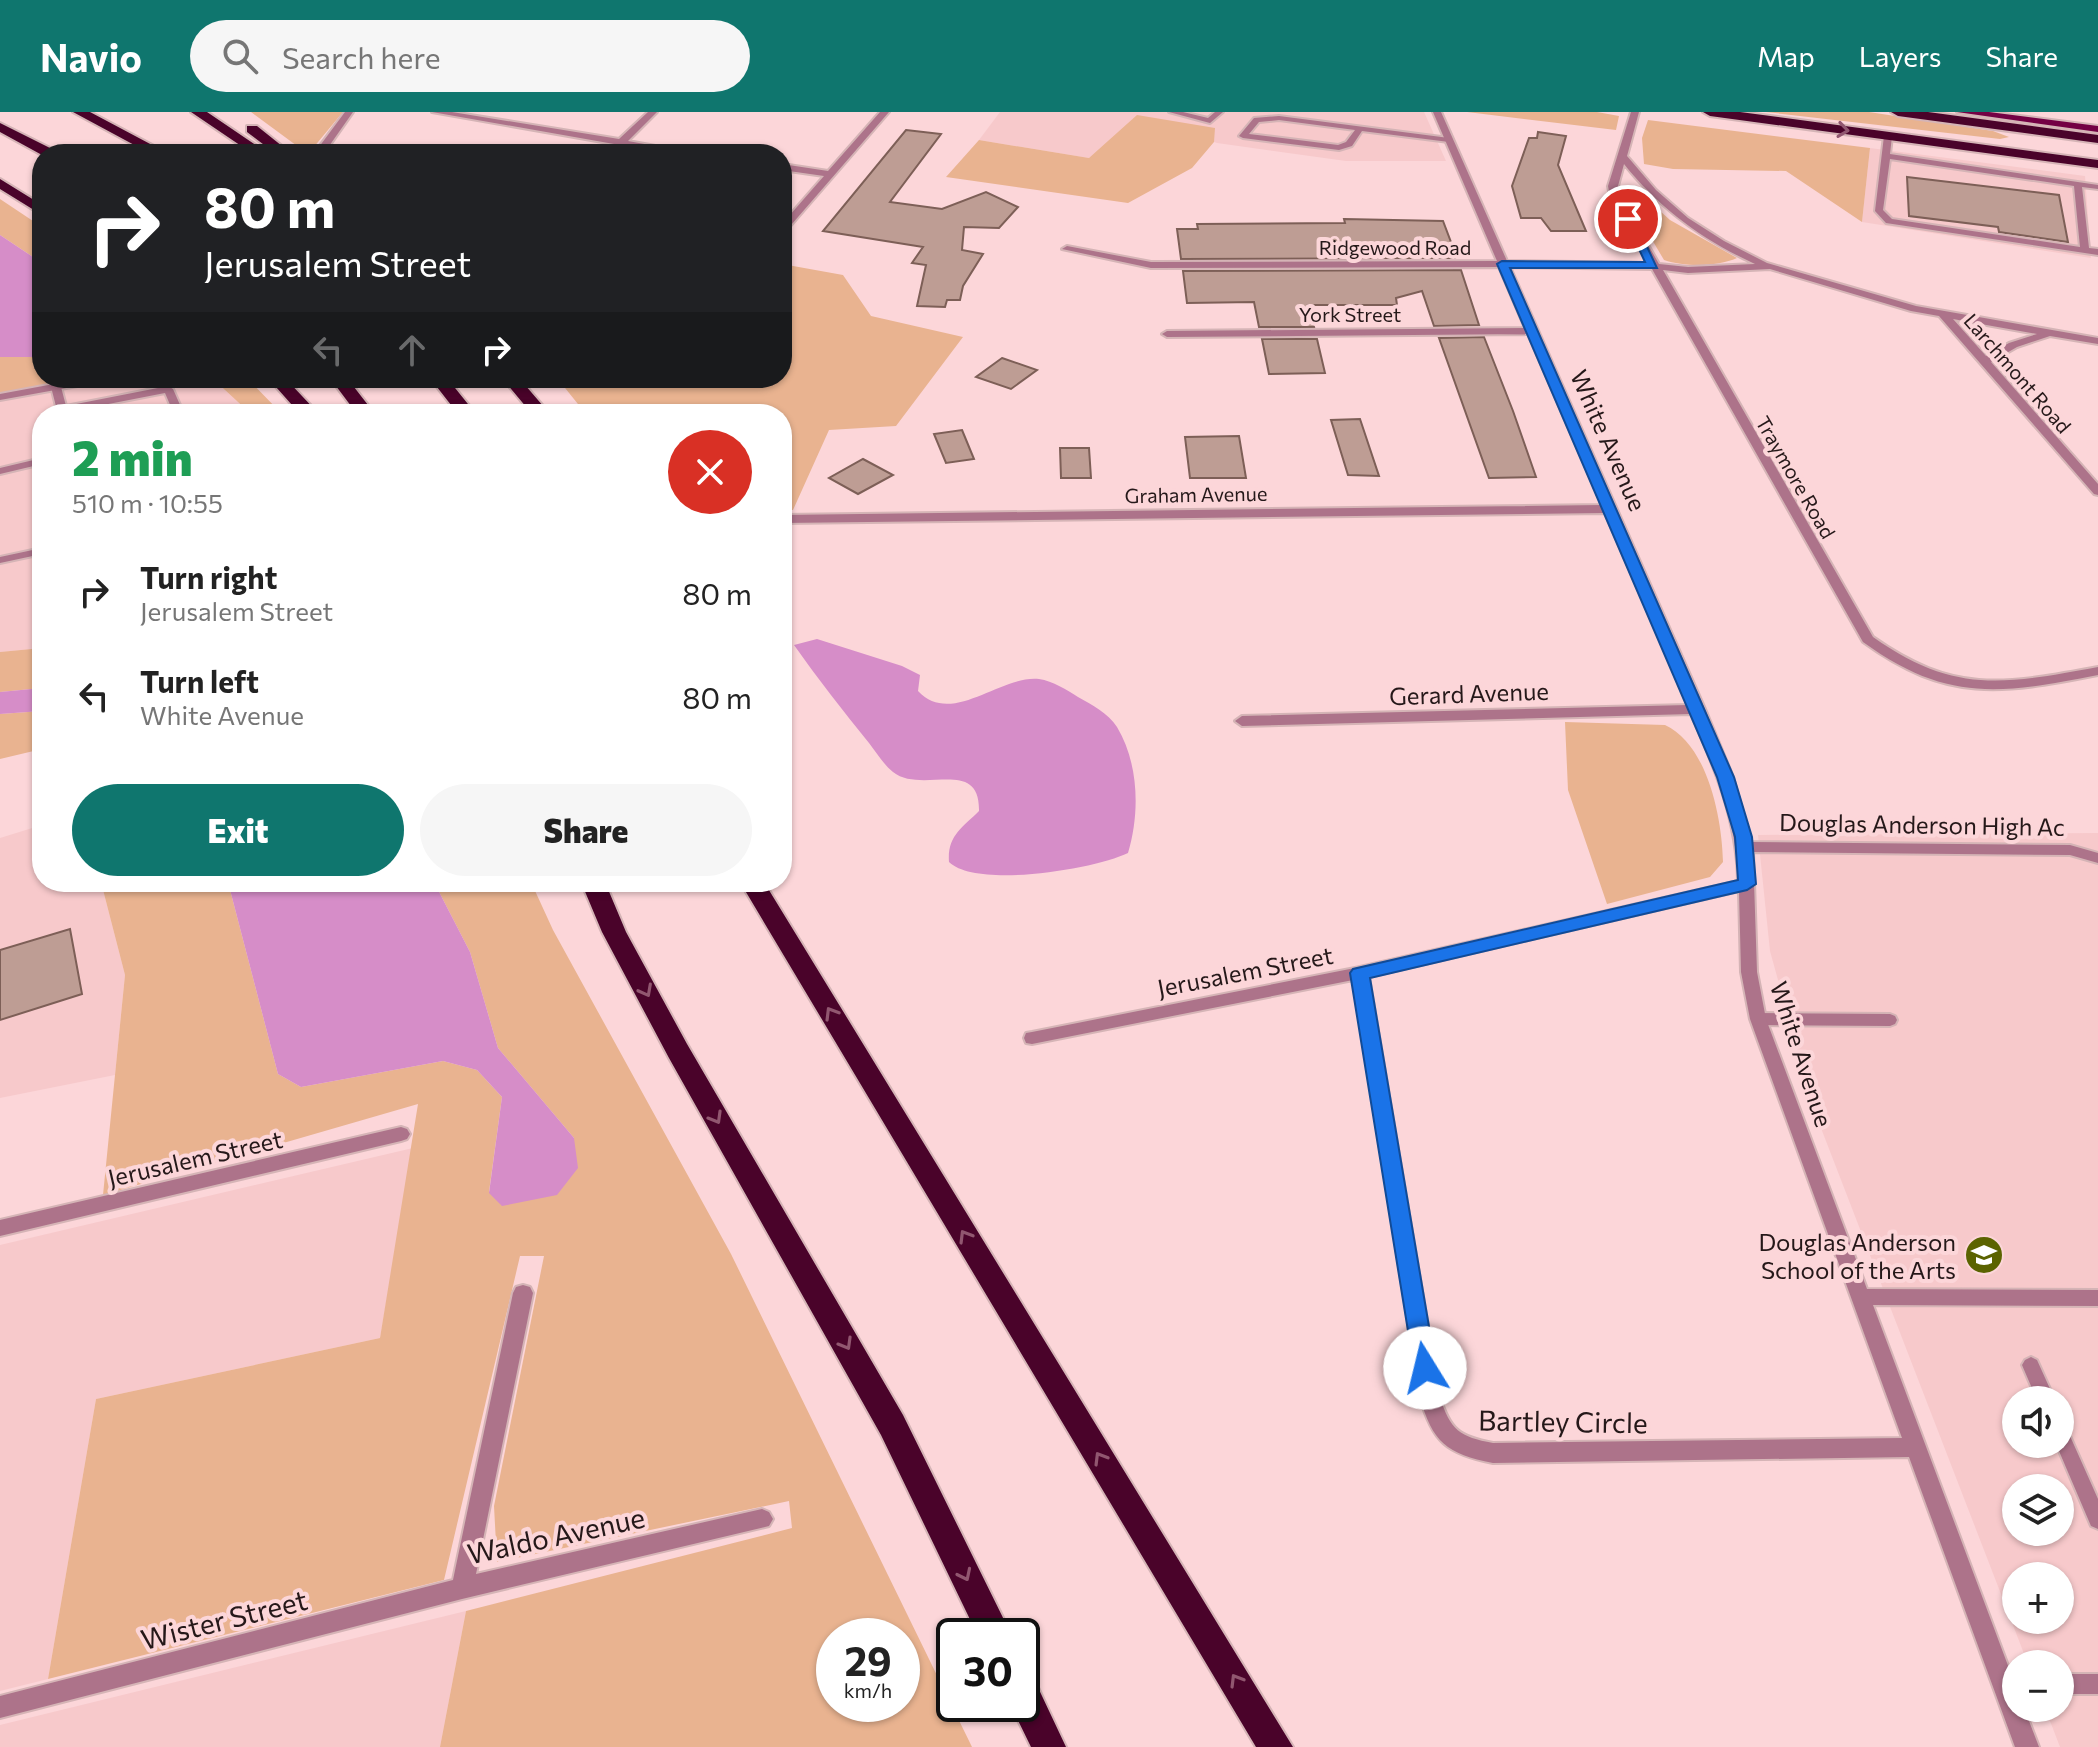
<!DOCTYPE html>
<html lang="en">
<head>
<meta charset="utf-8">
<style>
	:root { --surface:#fff; --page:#f6f6f6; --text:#222; --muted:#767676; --accent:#0f766e }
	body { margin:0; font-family:Commissioner,sans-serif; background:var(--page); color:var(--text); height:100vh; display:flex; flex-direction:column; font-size:30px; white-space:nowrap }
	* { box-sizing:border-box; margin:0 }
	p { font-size:26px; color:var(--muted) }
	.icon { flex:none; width:44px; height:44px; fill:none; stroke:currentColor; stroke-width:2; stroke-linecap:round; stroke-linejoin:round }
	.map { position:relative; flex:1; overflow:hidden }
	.sheet { position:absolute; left:32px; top:292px; width:760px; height:488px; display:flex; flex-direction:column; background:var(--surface); border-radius:32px; box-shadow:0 2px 6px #0004 }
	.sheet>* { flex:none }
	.top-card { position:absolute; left:32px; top:32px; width:760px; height:244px; border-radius:32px; box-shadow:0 2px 6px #0004; background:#202124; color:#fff; overflow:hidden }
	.fabs { position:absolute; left:2002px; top:1274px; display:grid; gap:16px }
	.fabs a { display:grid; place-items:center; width:72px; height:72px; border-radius:50%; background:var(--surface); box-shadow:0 2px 6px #0004; font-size:40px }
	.speed { position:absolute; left:816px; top:1506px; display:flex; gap:16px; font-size:40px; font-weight:700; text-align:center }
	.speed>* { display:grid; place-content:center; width:104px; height:104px; border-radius:50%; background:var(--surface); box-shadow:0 2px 6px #0004; line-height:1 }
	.speed small { font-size:20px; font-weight:400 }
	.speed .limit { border:4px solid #111; border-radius:12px; background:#fff; color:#111 }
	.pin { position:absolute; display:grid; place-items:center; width:68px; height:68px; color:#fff; margin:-34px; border:4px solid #fff; border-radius:50%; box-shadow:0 2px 8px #0007 }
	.me { position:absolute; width:88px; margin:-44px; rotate:351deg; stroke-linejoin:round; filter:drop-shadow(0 0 6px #0008) }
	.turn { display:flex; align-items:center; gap:28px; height:168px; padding:0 40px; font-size:36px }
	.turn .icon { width:104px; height:104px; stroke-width:2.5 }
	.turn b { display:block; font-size:56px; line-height:68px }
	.lanes { display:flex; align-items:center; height:76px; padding:0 40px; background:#0003; justify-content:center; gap:40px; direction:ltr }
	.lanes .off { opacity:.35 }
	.round { display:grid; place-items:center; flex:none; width:84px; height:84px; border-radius:42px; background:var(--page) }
	.headline { display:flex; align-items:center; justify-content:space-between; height:136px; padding:0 40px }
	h1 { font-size:48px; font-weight:800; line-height:60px; color:#1e9e55 }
	.button { display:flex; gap:16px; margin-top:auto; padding:16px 40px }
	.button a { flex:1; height:92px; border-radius:48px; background:var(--accent); color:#fff; font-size:32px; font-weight:800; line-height:92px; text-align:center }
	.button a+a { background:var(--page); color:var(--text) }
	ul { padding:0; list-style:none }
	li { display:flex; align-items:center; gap:24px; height:104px; padding:0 40px }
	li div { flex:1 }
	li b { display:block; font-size:30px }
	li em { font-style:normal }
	header { display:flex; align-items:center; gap:48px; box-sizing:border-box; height:112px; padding:0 40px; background:var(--accent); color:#fff }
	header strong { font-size:38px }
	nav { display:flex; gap:44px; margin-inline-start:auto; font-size:28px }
	.search { width:560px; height:72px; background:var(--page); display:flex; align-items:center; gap:20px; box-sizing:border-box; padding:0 28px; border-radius:44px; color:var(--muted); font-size:30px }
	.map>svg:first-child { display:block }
	.built { fill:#f7c9cb; fill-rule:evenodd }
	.green { fill:#e9b390; fill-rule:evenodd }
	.water { fill:#d68dc8 }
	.building { fill:#be9d94; stroke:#7d5f57; stroke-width:2 }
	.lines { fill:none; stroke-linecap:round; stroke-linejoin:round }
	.lane-casing { stroke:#d5b4b6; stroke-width:4 }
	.street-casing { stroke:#d5b4b6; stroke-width:4 }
	.primary-casing { stroke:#d5b4b6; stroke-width:4 }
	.highway-casing { stroke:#d5b4b6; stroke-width:4 }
	.lane { fill:#ad738a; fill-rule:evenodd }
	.street { fill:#ad738a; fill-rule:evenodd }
	.primary { fill:#740044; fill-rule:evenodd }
	.highway { fill:#4a032a; fill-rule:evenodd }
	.oneway { stroke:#915770 }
	.route { fill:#1a73e8; stroke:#114b97; stroke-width:2 }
	.labels { text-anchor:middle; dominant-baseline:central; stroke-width:8; stroke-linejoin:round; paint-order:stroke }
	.far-street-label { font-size:20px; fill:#251819; stroke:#fcd6d9 }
	.street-label { font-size:24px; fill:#251819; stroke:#fcd6d9 }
	.poi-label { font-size:24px; fill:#251819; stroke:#fcd6d9; text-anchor:end }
	.near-street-label { font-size:28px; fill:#251819; stroke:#fcd6d9 }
</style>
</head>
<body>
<header>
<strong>Navio</strong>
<div class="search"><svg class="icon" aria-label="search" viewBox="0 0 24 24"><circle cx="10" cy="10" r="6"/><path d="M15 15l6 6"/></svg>Search here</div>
<nav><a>Map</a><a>Layers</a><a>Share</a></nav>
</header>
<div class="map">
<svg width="2098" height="1635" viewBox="0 0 2098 1635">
	<rect width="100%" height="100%" fill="#fcd6d9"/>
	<path class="built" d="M1000,0H1424L1446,49H1346L1217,31L1214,30V16L1089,46L979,28Z
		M1870,36L2085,64L2091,146L1862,110Z
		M82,266H212L251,302H42V536L0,540V281Z
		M42,713V770H101L125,863L115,963L0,986V726Z
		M2098,721V1635H2060L2045,1596H2060V1552H2028L1814,998L1770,839L1758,723ZM2016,1288H2060V1332H2016ZM2016,1376H2060V1420H2016ZM2016,1464H2060V1508H2016Z
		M413,1036L380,1226L96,1287L48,1567L0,1579V1133Z
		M466,1499L440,1635H0V1613Z"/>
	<path class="green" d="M251,0H343L308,42Z
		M1467,0H1597L1619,4L1616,18Z
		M1766,0H1869L1993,19L2009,25L2000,27Z
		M1137,3L1215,16L1214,30L1192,56L1128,91L946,65L979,28L1089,46Z
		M1648,8L1870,36L1862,110L1786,59L1673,57L1644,52L1642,26Z
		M1626,77L1637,78L1670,108L1737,146C1717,155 1685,155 1664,148L1625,82Z
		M0,87L42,115V151L0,123Z
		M782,152L843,163L871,204L963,225L896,314L829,318L793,398H782V302H586L557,266H782Z
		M0,245H42V266H82L0,281Z
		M212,266H247L282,302H251Z
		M42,536V576L0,580V540Z
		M42,599V637L0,647V602Z
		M1565,610L1665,613C1708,633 1722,706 1723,750L1710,765L1607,792L1568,678Z
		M101,770H228L278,962L301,975L443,949L477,958L502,985L489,1080L574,1026L498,936L470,840L434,770H531L553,818L731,1142L972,1635H440L466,1499L792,1416L789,1389L497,1450L494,1394L544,1144H520L444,1468L48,1567L96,1287L380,1226L418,992L103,1083L125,863ZM834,1524H902V1592H834Z"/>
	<path class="water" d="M0,123L42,151V245H0Z
		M817,527L902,554L920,563L918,579C952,615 999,563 1039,567C1053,569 1067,578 1078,585C1092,593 1108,601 1117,615C1139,652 1140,701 1128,741C1095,757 977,777 949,750C947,724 962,716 979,699C980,644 922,683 893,660C884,653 876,640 869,631C843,599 818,567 794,533Z
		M42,576V599L0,602V580Z
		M228,770H434L470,840L498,936L574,1026L578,1056L557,1083L502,1094L489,1081L502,985L477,958L443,949L301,975L278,962Z"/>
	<path class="building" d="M906,18L941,22L890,90L942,97L986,80L1018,95L999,116L964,115L962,138L983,142L963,174L960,188H947L945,195L917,194L926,153L912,151L923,135L823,119Z
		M1538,20L1566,24L1558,53L1586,119H1551L1541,106H1521L1512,74L1529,26H1537Z
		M1907,65L2059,83L2068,130L1999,120L1998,115L1909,104Z
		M1344,107L1443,109L1457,146L1181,147L1177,117H1198L1197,112L1345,111Z
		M1461,158L1479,213L1434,214L1422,179L1396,186L1397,193H1308L1314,215H1259L1254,190L1187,191L1183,159Z
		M1484,225L1513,299L1536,365L1489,366L1439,226Z
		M1262,227H1317L1325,261L1269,262Z
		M1002,246L1037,258L1011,277L976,265Z
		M1360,307L1379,364L1348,363L1331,308Z
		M962,318L974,347L946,351L934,322Z
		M1239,324L1246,366H1190L1185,325Z
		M1060,336H1089L1091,366H1061Z
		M863,347L893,363L858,382L829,366Z
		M70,817L82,882L0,908V838Z"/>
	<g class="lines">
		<g class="lane-casing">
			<path id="lane" d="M1169,0H1183L1208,6L1215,0H1223L1210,11Z
				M1279,4L1449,26L1453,28L1449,30L1362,19L1352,34L1339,38L1243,26L1239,24L1254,6ZM1279,8L1355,18L1346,30L1338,33L1249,22L1259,10Z
				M1888,22L1892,24L1890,42L2098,73V77L2082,75L2089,136L2098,137V143L1886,111L1875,99L1884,24ZM1890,47L2074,74L2080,135L1892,107L1883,98Z
				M56,272L61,275L66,294L168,274L173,277L184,302H174L165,281L62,301L57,298L51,275Z
				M42,346V352L0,362V356Z
				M42,436V442L0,451V445Z
				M1758,901L1890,902L1895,904L1897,908L1895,912L1890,914L1758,913L1753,911L1751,907L1753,903Z
				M2031,1245L2037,1248L2055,1288H2037L2022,1253L2025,1248Z
				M2060,1313L2066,1315L2098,1387V1417L2091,1414L2056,1332H2060Z
				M2060,1562H2098V1582H2060Z"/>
		</g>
		<g class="street-casing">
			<path id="street" d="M345,0H353L327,37H321L319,35Z
				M432,0H452L619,27L648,0H657L628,29L699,42H677L623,33L614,42H604L614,32Z
				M880,0H889L785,120L782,121V112L824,64L782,58V52L828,59Z
				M1433,0H1441L1507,149L1648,151L1610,84L1608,74L1631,0H1639L1627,44L1656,78L1688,106L1724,129L1767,151L1916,194L2098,226V232L2050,224L2017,235L1991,250L2098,372V383L2094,382L1939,204L1911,199L1770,157L1688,161L1663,158L1873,525C1955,583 2005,572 2098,555V563C2001,582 1947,591 1863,530L1652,157L1510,155L1705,597L1733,665L1751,730L2070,733L2098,741V751L2070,743L1753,740L1757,860L1766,907L1867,1177L2098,1178V1194L1873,1193L2016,1575V1596H2024L2039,1635H2015L1909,1345L1493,1351C1447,1342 1432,1330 1420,1285L1353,868L1032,932L1026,931L1024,926L1026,921L1032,920L1360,855L1738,769C1737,709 1715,656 1691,602L1242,614L1235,609L1242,604L1688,593L1605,401L782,411V403L1602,393L1528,222L1167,225L1162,222L1167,219L1525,216L1499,155L1151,156L1062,137L1067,134L1151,150L1497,149ZM1624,52C1660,97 1703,128 1755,152L1688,155L1659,152L1620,84L1618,74ZM1953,207L2037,222L2009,231L1986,244ZM1739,779L1741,860L1750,907L1902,1326L1493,1331C1460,1325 1450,1318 1440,1285L1369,865Z
				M86,266H111L105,269L0,288V282Z
				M401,1015L407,1017L410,1022L407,1027L401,1029L0,1124V1108Z
				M523,1173L530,1175L533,1181L476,1462L762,1397L769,1400L773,1407L769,1414L462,1487L0,1606V1584L453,1468L513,1181L516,1175Z"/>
		</g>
		<g class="primary-casing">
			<path id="primary" d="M1957,0H1989L2098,14V20Z"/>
		</g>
		<g class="highway-casing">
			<path id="highway" d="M73,0H90L169,42H151Z
				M191,0H207L269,42H253Z
				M1703,0H1740L2098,48V56L1710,4Z
				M1891,0H1928L2098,23V31L1898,4Z
				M0,11L56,39L58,42L42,43L0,20Z
				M247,14H257L292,42H276L247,20Z
				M0,67L42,93V103L0,77Z
				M268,266H285L319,302H300Z
				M330,266H347L375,302H357Z
				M430,266H447L476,302H458Z
				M502,266H519L550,302H532Z
				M581,770H605L626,820L687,932L903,1303L1012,1524H978L881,1323L669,946L602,820Z
				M740,770H764L1293,1635H1256Z
				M1022,1562L1034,1567L1066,1635H1031L1010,1592H1022Z"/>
		</g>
		<use href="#lane" class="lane"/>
		<use href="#street" class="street"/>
		<use href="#primary" class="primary"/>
		<use href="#highway" class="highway"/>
	</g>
	<defs><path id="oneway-chevron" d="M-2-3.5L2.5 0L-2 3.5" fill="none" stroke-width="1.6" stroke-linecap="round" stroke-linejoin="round" transform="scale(2)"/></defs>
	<g class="oneway">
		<use href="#oneway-chevron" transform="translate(1843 18) rotate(8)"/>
		<use href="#oneway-chevron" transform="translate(646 879) rotate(62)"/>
		<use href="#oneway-chevron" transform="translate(831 901) rotate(-121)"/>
		<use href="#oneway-chevron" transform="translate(716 1006) rotate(60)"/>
		<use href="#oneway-chevron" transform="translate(965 1124) rotate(-121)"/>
		<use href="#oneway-chevron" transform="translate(846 1232) rotate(60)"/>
		<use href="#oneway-chevron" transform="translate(1100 1346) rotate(-121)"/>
		<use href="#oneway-chevron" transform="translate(965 1463) rotate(64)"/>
		<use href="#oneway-chevron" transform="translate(1236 1568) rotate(-121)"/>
	</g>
	<path class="route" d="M1624,105L1634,107L1657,156H1510L1734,665L1752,725L1756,772L1747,778L1370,866L1436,1256L1433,1263L1425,1266L1417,1263L1414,1256L1350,861L1353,857L1738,768L1735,725L1717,665L1497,152L1502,149L1645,150Z"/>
	<defs>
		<g id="school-disc" transform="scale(2)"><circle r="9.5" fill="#5b6300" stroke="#fcd6d9"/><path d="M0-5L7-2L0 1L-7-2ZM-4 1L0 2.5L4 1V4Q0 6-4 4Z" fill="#fff"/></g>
	</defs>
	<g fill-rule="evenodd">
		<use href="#school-disc" x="1984" y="1143"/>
	</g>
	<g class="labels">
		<g class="far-street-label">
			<text x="1395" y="135">Ridgewood Road</text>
			<text x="1350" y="202">York Street</text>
			<text transform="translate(2018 261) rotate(49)">Larchmont Road</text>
			<text transform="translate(1796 365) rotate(60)">Traymore Road</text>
			<text transform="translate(1196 382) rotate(-1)">Graham Avenue</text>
		</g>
		<g class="street-label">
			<text transform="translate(1609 328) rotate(66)">White Avenue</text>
			<text transform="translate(1469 581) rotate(-2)">Gerard Avenue</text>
			<text transform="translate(1922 712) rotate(1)">Douglas Anderson High Ac</text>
			<text transform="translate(1245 859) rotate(-11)">Jerusalem Street</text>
			<text transform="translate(1802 942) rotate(72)">White Avenue</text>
			<text transform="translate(195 1046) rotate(-13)">Jerusalem Street</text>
		</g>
		<g class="poi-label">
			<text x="1956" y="1129">Douglas Anderson<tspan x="1956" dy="28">School of the Arts</tspan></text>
		</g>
		<g class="near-street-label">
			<text transform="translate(1563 1309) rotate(1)">Bartley Circle</text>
			<text transform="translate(556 1423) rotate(-12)">Waldo Avenue</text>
			<text transform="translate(224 1507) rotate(-14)">Wister Street</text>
		</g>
	</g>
</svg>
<div class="fabs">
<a><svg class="icon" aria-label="sound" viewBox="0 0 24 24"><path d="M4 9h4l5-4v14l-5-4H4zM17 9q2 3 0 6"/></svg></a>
<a><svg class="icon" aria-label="layers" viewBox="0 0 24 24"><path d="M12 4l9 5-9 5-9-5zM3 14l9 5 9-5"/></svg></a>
<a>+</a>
<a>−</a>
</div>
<div class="speed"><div>29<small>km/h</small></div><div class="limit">30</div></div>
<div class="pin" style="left:1628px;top:107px;background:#d93025"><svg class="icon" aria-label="arrive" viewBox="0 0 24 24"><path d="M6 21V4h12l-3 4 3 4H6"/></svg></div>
<svg class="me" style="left:1425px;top:1256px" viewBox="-20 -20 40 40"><circle r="19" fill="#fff"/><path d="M0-13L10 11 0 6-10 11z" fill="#1a73e8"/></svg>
<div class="top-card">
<div class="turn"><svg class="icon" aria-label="right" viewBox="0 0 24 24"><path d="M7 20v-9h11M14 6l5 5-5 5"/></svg><div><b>80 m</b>Jerusalem Street</div></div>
<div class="lanes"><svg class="icon off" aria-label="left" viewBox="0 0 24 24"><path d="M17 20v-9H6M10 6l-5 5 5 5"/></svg><svg class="icon off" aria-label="ahead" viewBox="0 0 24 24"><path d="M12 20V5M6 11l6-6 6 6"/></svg><svg class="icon" aria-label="right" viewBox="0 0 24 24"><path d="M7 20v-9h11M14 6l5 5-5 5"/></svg></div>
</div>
<section class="sheet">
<div class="headline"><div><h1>2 min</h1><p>510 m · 10:55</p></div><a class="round" style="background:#d93025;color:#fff"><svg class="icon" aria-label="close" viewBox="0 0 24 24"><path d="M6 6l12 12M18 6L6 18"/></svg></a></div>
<ul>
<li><svg class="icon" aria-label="right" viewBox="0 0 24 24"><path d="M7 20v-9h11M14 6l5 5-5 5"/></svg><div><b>Turn right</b><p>Jerusalem Street</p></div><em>80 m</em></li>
<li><svg class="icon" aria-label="left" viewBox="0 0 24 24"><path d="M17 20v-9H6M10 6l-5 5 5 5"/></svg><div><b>Turn left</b><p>White Avenue</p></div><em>80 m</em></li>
</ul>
<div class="button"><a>Exit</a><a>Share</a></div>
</section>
</div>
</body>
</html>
